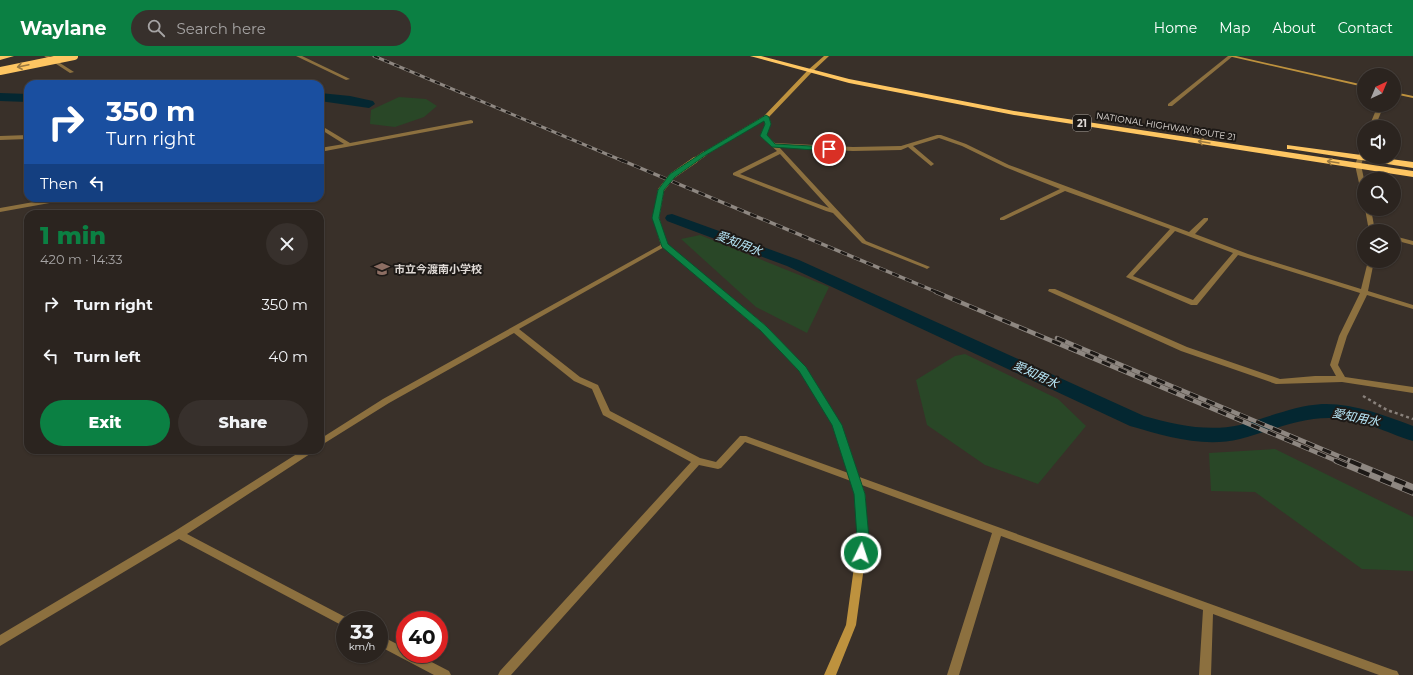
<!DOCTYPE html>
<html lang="en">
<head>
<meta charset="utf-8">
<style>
	:root { --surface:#2b241f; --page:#37302c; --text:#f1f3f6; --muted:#a6a4a4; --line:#47413d; --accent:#0b8043 }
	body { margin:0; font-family:Montserrat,"Noto Sans JP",sans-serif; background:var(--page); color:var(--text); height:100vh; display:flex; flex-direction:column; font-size:15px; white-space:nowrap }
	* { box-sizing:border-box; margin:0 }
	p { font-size:13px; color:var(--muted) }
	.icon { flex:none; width:22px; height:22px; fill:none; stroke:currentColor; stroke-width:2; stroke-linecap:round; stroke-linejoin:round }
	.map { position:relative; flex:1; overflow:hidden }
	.side { position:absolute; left:24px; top:154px; width:300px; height:244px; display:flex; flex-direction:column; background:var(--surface); border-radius:12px; box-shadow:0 1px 3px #0004,0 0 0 1px var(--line) }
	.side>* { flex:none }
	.top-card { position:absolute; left:24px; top:24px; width:300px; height:122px; border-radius:12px; box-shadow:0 1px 3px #0004,0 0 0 1px var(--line); background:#1a4fa0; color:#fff; overflow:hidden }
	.needle { width:26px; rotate:44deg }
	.buttons { position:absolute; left:1357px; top:12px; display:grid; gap:8px }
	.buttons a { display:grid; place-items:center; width:44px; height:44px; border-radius:50%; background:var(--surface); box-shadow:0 1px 3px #0004,0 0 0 1px var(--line); font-size:20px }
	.speed { position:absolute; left:336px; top:555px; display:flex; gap:8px; font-size:20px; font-weight:700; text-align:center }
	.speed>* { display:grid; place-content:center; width:52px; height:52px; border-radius:50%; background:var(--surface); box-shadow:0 1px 3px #0004,0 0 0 1px var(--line); line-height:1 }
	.speed small { font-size:10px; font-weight:400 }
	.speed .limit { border:6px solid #d22; background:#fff; color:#111 }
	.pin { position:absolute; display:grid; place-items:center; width:34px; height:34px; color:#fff; margin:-17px; border:2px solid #fff; border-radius:50%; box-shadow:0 1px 4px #0007 }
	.me { position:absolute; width:44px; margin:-22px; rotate:4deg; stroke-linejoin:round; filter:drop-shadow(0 0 3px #0008) }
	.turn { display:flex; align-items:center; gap:14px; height:84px; padding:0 16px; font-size:18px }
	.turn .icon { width:52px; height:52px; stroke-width:2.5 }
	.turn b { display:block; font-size:28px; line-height:34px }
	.then { display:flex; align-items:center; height:38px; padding:0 16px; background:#0003; gap:8px; font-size:15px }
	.round { display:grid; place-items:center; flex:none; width:42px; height:42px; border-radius:21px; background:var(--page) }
	.headline { display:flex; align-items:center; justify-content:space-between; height:68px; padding:0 16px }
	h1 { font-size:24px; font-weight:800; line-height:30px; color:var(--accent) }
	.action { display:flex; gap:8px; margin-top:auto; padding:8px 16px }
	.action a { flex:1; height:46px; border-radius:24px; background:var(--accent); color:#fff; font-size:16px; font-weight:800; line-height:46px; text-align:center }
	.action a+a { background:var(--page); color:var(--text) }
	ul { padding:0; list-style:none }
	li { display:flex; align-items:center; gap:12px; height:52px; padding:0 16px }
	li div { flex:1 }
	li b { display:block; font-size:15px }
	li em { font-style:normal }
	header { display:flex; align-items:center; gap:24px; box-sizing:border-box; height:56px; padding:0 20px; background:var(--accent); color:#fff }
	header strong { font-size:19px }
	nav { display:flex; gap:22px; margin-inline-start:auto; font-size:14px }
	.search { width:280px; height:36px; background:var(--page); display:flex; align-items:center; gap:10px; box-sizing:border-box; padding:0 14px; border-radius:22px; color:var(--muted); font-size:15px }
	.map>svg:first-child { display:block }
	.green { fill:#294727 }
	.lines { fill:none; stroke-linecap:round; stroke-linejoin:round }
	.canal { fill:#042731; fill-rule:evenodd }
	.path { stroke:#89817b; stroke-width:2.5; stroke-dasharray:3 3; stroke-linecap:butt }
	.street { fill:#8c703f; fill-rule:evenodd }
	.secondary { fill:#be923e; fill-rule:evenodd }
	.highway { fill:#fec662; fill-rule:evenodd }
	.rail-far3-casing { stroke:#8e8781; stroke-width:3 }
	.rail-far2-casing { stroke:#8e8781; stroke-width:3.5 }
	.rail-far1-casing { stroke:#8e8781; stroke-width:4.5 }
	.rail-casing { stroke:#8e8781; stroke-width:5.5 }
	.rail-far3 { stroke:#1d1916; stroke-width:2; stroke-dasharray:5.5; stroke-linecap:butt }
	.rail-far2 { stroke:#1d1916; stroke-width:2.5; stroke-dasharray:7; stroke-linecap:butt }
	.rail-far1 { stroke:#1d1916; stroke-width:3; stroke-dasharray:9; stroke-linecap:butt }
	.rail { stroke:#1d1916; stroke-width:4; stroke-dasharray:12; stroke-linecap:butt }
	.secondary-bridge-far1 { stroke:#be923e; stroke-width:5 }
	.secondary-bridge { stroke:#be923e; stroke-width:6 }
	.highway-bridge { stroke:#fec662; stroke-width:8 }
	.oneway { stroke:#997840 }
	.route { fill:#0b8043; stroke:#07532c }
	.labels { text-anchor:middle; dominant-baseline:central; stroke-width:4; stroke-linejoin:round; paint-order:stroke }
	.far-street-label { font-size:9px; fill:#e0dad6; stroke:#1d1916 }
	.shield { fill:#1d1916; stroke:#a6a09c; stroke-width:1 }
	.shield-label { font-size:10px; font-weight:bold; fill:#e0dad6 }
	.poi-label { font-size:11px; font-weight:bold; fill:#e0dad6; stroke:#1d1916; text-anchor:start }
	.water-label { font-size:12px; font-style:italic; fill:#b8e8f9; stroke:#1d1916 }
</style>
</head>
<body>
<header>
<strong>Waylane</strong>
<div class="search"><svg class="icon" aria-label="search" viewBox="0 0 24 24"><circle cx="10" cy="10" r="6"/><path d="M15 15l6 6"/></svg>Search here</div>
<nav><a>Home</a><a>Map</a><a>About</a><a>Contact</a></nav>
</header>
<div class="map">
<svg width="1413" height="619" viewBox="0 0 1413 619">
	<rect width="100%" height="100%" fill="#393029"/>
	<path class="green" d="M399,41L426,43L437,50L424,61L395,71L370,68L371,54Z
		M700,179L829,231L807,277L756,251L681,183Z
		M965,298L1058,343L1086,370L1038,428L985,409L927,369L916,324L955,300Z
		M1275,393L1413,461V515L1362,513L1255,436L1211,435L1209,397Z"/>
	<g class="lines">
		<path class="canal" d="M0,37L28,38V46L0,45Z
			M320,37L350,40L373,45L375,48L369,52L320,45Z
			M672,158L799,204L1144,360C1175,369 1208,376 1240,369C1267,362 1293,350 1322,348C1353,347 1384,359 1413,370V385C1386,377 1361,362 1332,362C1299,361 1271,375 1240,383C1203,392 1165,380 1130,370L787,210L667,165L665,162L667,159Z"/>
		<path class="path" d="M1363,340L1387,354L1413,363"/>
		<path class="street" d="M44,0H49L74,16L70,17Z
			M296,0H302L350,23L346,24Z
			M1228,0H1233L1172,50H1168V48Z
			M1378,49H1384L1375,71H1369Z
			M766,59L769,61L771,68L766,80L775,87L853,91L901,90L937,79H941L966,88L1009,109L1189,176L1204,162H1208V164L1195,178L1248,198L1361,233L1368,205H1374L1368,235L1413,249V253L1367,239L1347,280L1338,309L1345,321L1413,331V337L1342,326L1276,328L1181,295L1048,235L1049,233H1055L1187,291L1280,323L1315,320H1336L1330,309L1339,280L1360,237L1238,199L1197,249H1191L1126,221L1170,173L1065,135L1004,164H1000V162L1060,133L1005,111L962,90L939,82L913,90L933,107L934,108L931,110L908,91L901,94L853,95L779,91L866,185L930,211L927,213L925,212L862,187L833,157L826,155L733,119V117L777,95L760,80L765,68L763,61ZM780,98L829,152L740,118ZM1175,175L1233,197L1193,244L1133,220Z
			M471,64L473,65V67L320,96V92L344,88L320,73V69L350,87Z
			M28,79V83L0,84V80Z
			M1364,90V100L1361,109L1364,123V138L1361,136L1355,109L1361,92Z
			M56,142H69L66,144L0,156V152Z
			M1365,153H1371L1375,175H1369Z
			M1394,180L1413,185V189L1394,184Z
			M664,187L666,188V190L519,273L580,321L598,329L610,355L700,402L716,406L740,380H746L1393,614L1397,615L1399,619H1379L1213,558L1211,619H1199L1203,554L1001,480L959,619H947L992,477L745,386L721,412L718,413L699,409L511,619H498L500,615L691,406L603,359L592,333L574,325L514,277L389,347L320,390V383L383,343Z
			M303,394H314L313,396L187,478L349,563V564H345V571L179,483L0,590V579L175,475Z
			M379,579L405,592V598H416L449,615L451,619H434L379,590Z"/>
		<path class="secondary" d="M824,0H829L812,16L768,62L706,99H702V97L764,60L808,14Z
			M1228,0H1236L1364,29V31Z
			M1394,36L1413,40V42L1394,38Z
			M664,187L666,188L766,270L805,311L841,369L865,438L868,482L856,569L836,619H824L846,569L858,482L855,438L833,369L799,314L760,274L662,190V188Z"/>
		<path class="highway" d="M0,0H14L0,4Z
			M750,0H761L849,23L1014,55L1413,115V121L1014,59L849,27Z
			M1287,89L1413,106V112L1290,93H1287Z"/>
		<g class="rail-far3-casing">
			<path id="rail-far3" d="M374,0L623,105"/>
		</g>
		<g class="rail-far2-casing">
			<path id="rail-far2" d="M621,104L939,237"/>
		</g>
		<g class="rail-far1-casing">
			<path id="rail-far1" d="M936,236L1339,406
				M1057,282L1353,406"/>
		</g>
		<g class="rail-casing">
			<path id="rail" d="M1336,405L1413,437
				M1350,405L1413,431"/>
		</g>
		<use href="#rail-far3" class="rail-far3"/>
		<use href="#rail-far2" class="rail-far2"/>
		<use href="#rail-far1" class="rail-far1"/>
		<use href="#rail" class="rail"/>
		<path class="secondary-bridge-far1" d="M694,105L704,98"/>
		<path class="secondary-bridge" d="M664,189L656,162L661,134L672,120L695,104"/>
		<path class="highway-bridge" d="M0,15L74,0"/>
	</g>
	<defs><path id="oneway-shaft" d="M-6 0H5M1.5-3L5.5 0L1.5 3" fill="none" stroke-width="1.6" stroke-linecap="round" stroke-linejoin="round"/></defs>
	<g class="oneway">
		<use href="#oneway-shaft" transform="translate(23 10) rotate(168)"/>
		<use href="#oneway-shaft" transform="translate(1204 86) rotate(-171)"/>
		<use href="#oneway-shaft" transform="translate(1333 106) rotate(-171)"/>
	</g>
	<path class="route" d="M766,59L769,61L771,68L767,79L775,88L829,91L832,93L829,95L772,91L760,80L765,68L764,65L706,99L675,121L664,134L659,162L668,188L766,270L806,311L842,369L865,438L869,482L865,500H857L855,497L857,482L854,438L832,369L799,315L760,274L662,191L652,162L658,134L670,118L702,97Z"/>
	<defs>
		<g id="school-bare" transform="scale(1.2)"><path d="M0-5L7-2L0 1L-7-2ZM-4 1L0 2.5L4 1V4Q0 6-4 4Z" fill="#8d6e63" stroke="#1d1916" stroke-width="2.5" paint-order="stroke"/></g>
	</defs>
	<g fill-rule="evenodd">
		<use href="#school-bare" x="382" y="213"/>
	</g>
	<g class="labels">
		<g class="far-street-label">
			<text transform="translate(1166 70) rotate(9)">NATIONAL HIGHWAY ROUTE 21</text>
		</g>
		<rect class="shield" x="1073" y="59" width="18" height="16" rx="3"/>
		<g class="shield-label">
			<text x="1082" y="67">21</text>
		</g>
		<g class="poi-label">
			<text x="394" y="213">市立今渡南小学校</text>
		</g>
		<g class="water-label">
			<text transform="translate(739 187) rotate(21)">愛知用水</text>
			<text transform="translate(1036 318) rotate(25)">愛知用水</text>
			<text transform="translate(1356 361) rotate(11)">愛知用水</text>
		</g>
	</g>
</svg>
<div class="buttons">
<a><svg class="needle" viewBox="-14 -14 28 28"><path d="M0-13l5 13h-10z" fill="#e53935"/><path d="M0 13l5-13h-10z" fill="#a6a4a4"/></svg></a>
<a><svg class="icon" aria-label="sound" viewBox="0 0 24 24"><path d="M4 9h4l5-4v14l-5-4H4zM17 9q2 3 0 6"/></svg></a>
<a><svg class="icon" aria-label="search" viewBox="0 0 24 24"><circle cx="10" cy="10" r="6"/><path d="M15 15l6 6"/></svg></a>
<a><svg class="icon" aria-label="layers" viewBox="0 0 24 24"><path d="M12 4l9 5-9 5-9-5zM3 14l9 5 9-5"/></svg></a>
</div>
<div class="speed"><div>33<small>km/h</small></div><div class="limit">40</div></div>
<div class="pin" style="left:829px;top:93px;background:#d93025"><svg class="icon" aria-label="arrive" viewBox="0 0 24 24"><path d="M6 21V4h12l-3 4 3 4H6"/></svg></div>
<svg class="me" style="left:861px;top:497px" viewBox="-20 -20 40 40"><circle r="17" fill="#0b8043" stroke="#fff" stroke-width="3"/><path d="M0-11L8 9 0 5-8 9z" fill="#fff"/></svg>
<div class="top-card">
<div class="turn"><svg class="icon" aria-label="right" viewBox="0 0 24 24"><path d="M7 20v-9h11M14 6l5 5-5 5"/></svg><div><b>350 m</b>Turn right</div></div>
<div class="then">Then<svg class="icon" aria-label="left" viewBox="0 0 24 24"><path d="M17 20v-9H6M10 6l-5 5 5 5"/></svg></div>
</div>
<section class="side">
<div class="headline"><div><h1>1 min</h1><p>420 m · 14:33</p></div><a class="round"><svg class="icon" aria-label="close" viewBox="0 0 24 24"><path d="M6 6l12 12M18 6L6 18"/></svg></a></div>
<ul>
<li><svg class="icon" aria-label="right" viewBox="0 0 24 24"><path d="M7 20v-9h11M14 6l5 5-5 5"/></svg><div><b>Turn right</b></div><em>350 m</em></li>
<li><svg class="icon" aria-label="left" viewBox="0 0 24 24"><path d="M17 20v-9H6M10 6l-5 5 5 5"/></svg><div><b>Turn left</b></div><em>40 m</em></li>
</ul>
<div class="action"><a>Exit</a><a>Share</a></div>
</section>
</div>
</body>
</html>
